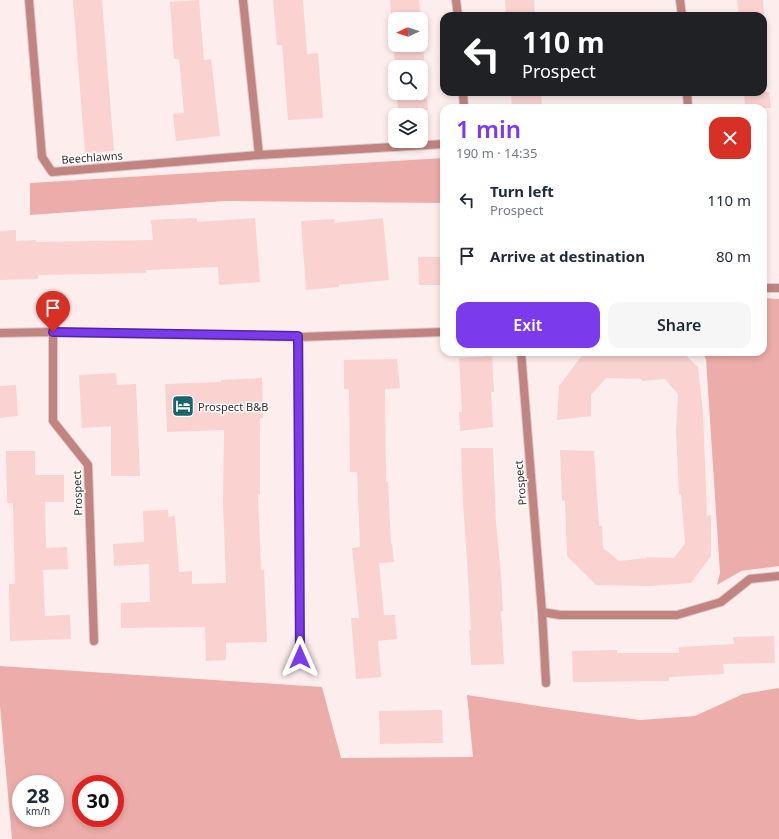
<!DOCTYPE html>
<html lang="en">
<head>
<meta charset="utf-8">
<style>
	:root { --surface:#fff; --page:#f6f6f7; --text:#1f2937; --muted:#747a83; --accent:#7c3aed }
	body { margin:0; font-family:"Noto Sans",sans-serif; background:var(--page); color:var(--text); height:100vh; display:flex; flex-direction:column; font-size:15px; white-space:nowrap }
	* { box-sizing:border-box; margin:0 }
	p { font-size:13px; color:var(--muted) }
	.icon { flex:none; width:22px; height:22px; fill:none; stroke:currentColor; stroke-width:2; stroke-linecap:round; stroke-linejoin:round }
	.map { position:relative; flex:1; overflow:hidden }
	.side { position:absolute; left:440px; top:104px; width:327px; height:252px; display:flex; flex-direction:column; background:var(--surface); border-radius:12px; box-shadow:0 2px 6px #0003 }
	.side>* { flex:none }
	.top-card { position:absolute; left:440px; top:12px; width:327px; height:84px; border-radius:12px; box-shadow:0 2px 6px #0003; background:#202124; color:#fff; overflow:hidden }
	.needle { width:26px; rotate:266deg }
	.controls { position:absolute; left:388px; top:12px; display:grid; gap:8px }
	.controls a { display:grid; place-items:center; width:40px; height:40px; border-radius:8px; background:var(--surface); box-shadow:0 2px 6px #0003; font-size:20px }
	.speed { position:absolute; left:12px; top:775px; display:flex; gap:8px; font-size:20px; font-weight:700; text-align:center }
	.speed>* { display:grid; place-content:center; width:52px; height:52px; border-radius:50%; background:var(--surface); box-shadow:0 2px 6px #0003; line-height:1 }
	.speed small { font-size:10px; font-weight:400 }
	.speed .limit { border:6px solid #d22; background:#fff; color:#111 }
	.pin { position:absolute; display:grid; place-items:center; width:34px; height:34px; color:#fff; margin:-41px -17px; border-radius:50% 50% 50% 0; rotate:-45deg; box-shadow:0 0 4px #0007 }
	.pin .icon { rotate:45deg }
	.me { position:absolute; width:44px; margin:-22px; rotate:0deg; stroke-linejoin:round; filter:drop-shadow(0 0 3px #0008) }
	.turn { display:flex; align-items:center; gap:14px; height:84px; padding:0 16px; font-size:18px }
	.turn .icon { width:52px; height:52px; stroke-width:2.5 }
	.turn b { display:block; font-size:28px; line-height:34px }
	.round { display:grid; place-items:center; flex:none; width:42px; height:42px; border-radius:12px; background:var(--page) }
	.overview { display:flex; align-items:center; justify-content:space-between; height:68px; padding:0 16px }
	h1 { font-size:24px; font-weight:600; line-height:30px; color:var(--accent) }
	.action { display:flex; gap:8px; margin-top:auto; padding:8px 16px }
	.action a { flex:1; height:46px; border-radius:12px; background:var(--accent); color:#fff; font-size:16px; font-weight:600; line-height:46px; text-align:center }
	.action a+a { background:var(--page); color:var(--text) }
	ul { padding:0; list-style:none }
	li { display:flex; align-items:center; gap:12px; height:56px; padding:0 16px }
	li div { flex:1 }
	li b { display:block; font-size:15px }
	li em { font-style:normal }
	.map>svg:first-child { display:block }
	.green { fill:#ecaca9; fill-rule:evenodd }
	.building { fill:#fad2cf }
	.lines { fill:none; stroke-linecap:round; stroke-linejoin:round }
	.street-casing { stroke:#dacbcb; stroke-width:10 }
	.street { stroke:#c28481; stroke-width:8 }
	.route-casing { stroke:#51269a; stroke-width:10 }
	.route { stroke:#7c3aed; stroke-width:7 }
	.labels { text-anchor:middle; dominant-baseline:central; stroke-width:3; stroke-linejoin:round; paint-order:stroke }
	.street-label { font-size:11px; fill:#382e2e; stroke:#fff }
	.poi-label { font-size:11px; fill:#382e2e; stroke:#fff; text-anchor:start }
</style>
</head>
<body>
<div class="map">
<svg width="779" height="839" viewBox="0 0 779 839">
	<rect width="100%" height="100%" fill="#fdeeed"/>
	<path class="green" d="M444,158V203L225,201L30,215V183Z
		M763,298L779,299V566L741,571L717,585L720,573L706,359L702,352H763Z
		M0,666L322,687L341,758L473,757L467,695L551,708L640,720L695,716L743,694L779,688V839H12L0,706ZM21,784H55V818H21ZM81,784H115V818H81Z"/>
	<path class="building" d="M73,0H102L114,151L85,153Z
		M199,0L204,60L211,59L220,136L176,141L173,114L184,113L179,59H174L170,2Z
		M273,0H303L307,54L318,53L323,118L288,120L282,45H277Z
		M390,0H419L421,19H395V45H421V19L428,110L398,112L397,93H421V67H395Z
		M505,0H534L535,16H506Z
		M737,0H763L764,14L739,16Z
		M511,92H541L542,108H512Z
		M744,92H769L771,108H745Z
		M197,218V222L255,218L260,282L219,285L218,267L146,270V273L38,275V279L0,280V231L16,230V241L36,240V242L153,240L151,220Z
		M383,218L389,280L339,285V287L306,290L301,221L334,219V223Z
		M418,257H444V285H419Z
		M650,352H682L698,367L703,412L707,516L711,515V556L691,583L650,586L596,585L567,556L565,500L562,501L560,450L594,451L599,526H602L603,548L619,561L647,558V557L674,558L685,543L681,494H679L676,431L678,394L665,379L642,381V379L606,378L591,395V416L557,420L559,386L583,354Z
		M492,356L494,392H491L493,427L460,431L459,412H462L459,358Z
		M397,359L400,388L385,389L386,482H388L391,544H392L394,562L379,563L384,615H395L397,639L378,641L381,677L356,679L351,618H359L352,548L360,547L357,472H350L349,389H344V360Z
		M116,373L117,385L136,384L140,476H111V426L82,428L79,375Z
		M262,378L263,418H260V494H258L261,570H264L267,642L226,643V660L206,661L205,627L121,628V603L150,602L149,564L114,566L113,544L144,542L143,511L168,510V517L175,516L179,572L192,571V584L226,583L223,503L224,430L167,432L165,384L221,382V380Z
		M16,385L18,416L0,418V386Z
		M461,448H493L496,522L501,575L503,611H501L504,664L471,665L469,630H471L467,559L463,504Z
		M6,451H35V475H64V502H45L46,548L67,547L68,569L43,570L45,616L70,615L71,639L10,641L9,584H15L13,503H7Z
		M774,636L775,663L723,664L724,674L669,677V681L573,682L572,651L617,650V653H679V647L734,644L733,637Z
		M442,710L443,743L380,744L379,711Z"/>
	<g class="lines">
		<g class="street-casing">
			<path id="street" d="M29,0L42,157L52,172L259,155L243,0
				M456,0L458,16
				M680,0L682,16
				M463,92L464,108
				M687,92L688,108
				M259,155L444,144
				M763,288H779
				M53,332V421L88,465L94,641
				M0,333L53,332L299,337L444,332
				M299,337L300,657
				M521,352L542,612L560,615H677L721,602L750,579L779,576
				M542,612L546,683"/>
		</g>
		<use href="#street" class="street"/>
	</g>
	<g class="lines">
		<g class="route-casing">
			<path id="route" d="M53,332L298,336L300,657"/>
		</g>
		<use href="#route" class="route"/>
	</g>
	<defs>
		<g id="hotel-square" transform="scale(1.15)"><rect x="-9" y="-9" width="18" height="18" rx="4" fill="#18666c" stroke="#fff"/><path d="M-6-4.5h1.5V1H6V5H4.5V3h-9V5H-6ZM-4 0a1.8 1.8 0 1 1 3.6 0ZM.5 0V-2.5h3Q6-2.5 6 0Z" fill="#fff"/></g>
	</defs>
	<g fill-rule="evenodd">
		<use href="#hotel-square" x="183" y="406"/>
	</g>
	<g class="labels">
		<g class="street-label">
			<text transform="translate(92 157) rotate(-4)">Beechlawns</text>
			<text transform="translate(520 483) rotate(-95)">Prospect</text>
			<text transform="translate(77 493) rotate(-92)">Prospect</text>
		</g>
		<g class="poi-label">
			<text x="198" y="406">Prospect B&amp;B</text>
		</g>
	</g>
</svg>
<div class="controls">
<a><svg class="needle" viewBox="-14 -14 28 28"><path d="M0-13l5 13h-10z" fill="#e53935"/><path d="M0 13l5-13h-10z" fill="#747a83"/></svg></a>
<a><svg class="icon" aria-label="search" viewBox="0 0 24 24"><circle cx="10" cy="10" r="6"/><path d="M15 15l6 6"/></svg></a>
<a><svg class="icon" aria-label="layers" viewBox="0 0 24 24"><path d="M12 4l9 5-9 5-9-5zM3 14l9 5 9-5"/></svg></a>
</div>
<div class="speed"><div>28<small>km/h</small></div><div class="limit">30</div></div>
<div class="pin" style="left:53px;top:332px;background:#d93025"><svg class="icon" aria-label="arrive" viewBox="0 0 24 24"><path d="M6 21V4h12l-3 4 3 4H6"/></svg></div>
<svg class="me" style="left:300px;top:657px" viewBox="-20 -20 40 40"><path d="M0-17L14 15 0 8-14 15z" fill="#7c3aed" stroke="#fff" stroke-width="4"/></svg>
<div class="top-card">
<div class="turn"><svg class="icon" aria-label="left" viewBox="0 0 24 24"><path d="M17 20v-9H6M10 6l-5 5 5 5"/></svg><div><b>110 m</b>Prospect</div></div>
</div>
<section class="side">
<div class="overview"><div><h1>1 min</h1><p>190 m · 14:35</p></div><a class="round" style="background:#d93025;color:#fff"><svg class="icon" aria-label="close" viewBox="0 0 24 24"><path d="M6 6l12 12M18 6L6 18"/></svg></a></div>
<ul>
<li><svg class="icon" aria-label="left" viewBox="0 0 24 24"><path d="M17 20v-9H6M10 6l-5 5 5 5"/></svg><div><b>Turn left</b><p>Prospect</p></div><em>110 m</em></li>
<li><svg class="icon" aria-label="arrive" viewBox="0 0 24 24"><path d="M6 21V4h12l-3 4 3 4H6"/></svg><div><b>Arrive at destination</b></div><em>80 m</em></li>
</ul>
<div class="action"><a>Exit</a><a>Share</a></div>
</section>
</div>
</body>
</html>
